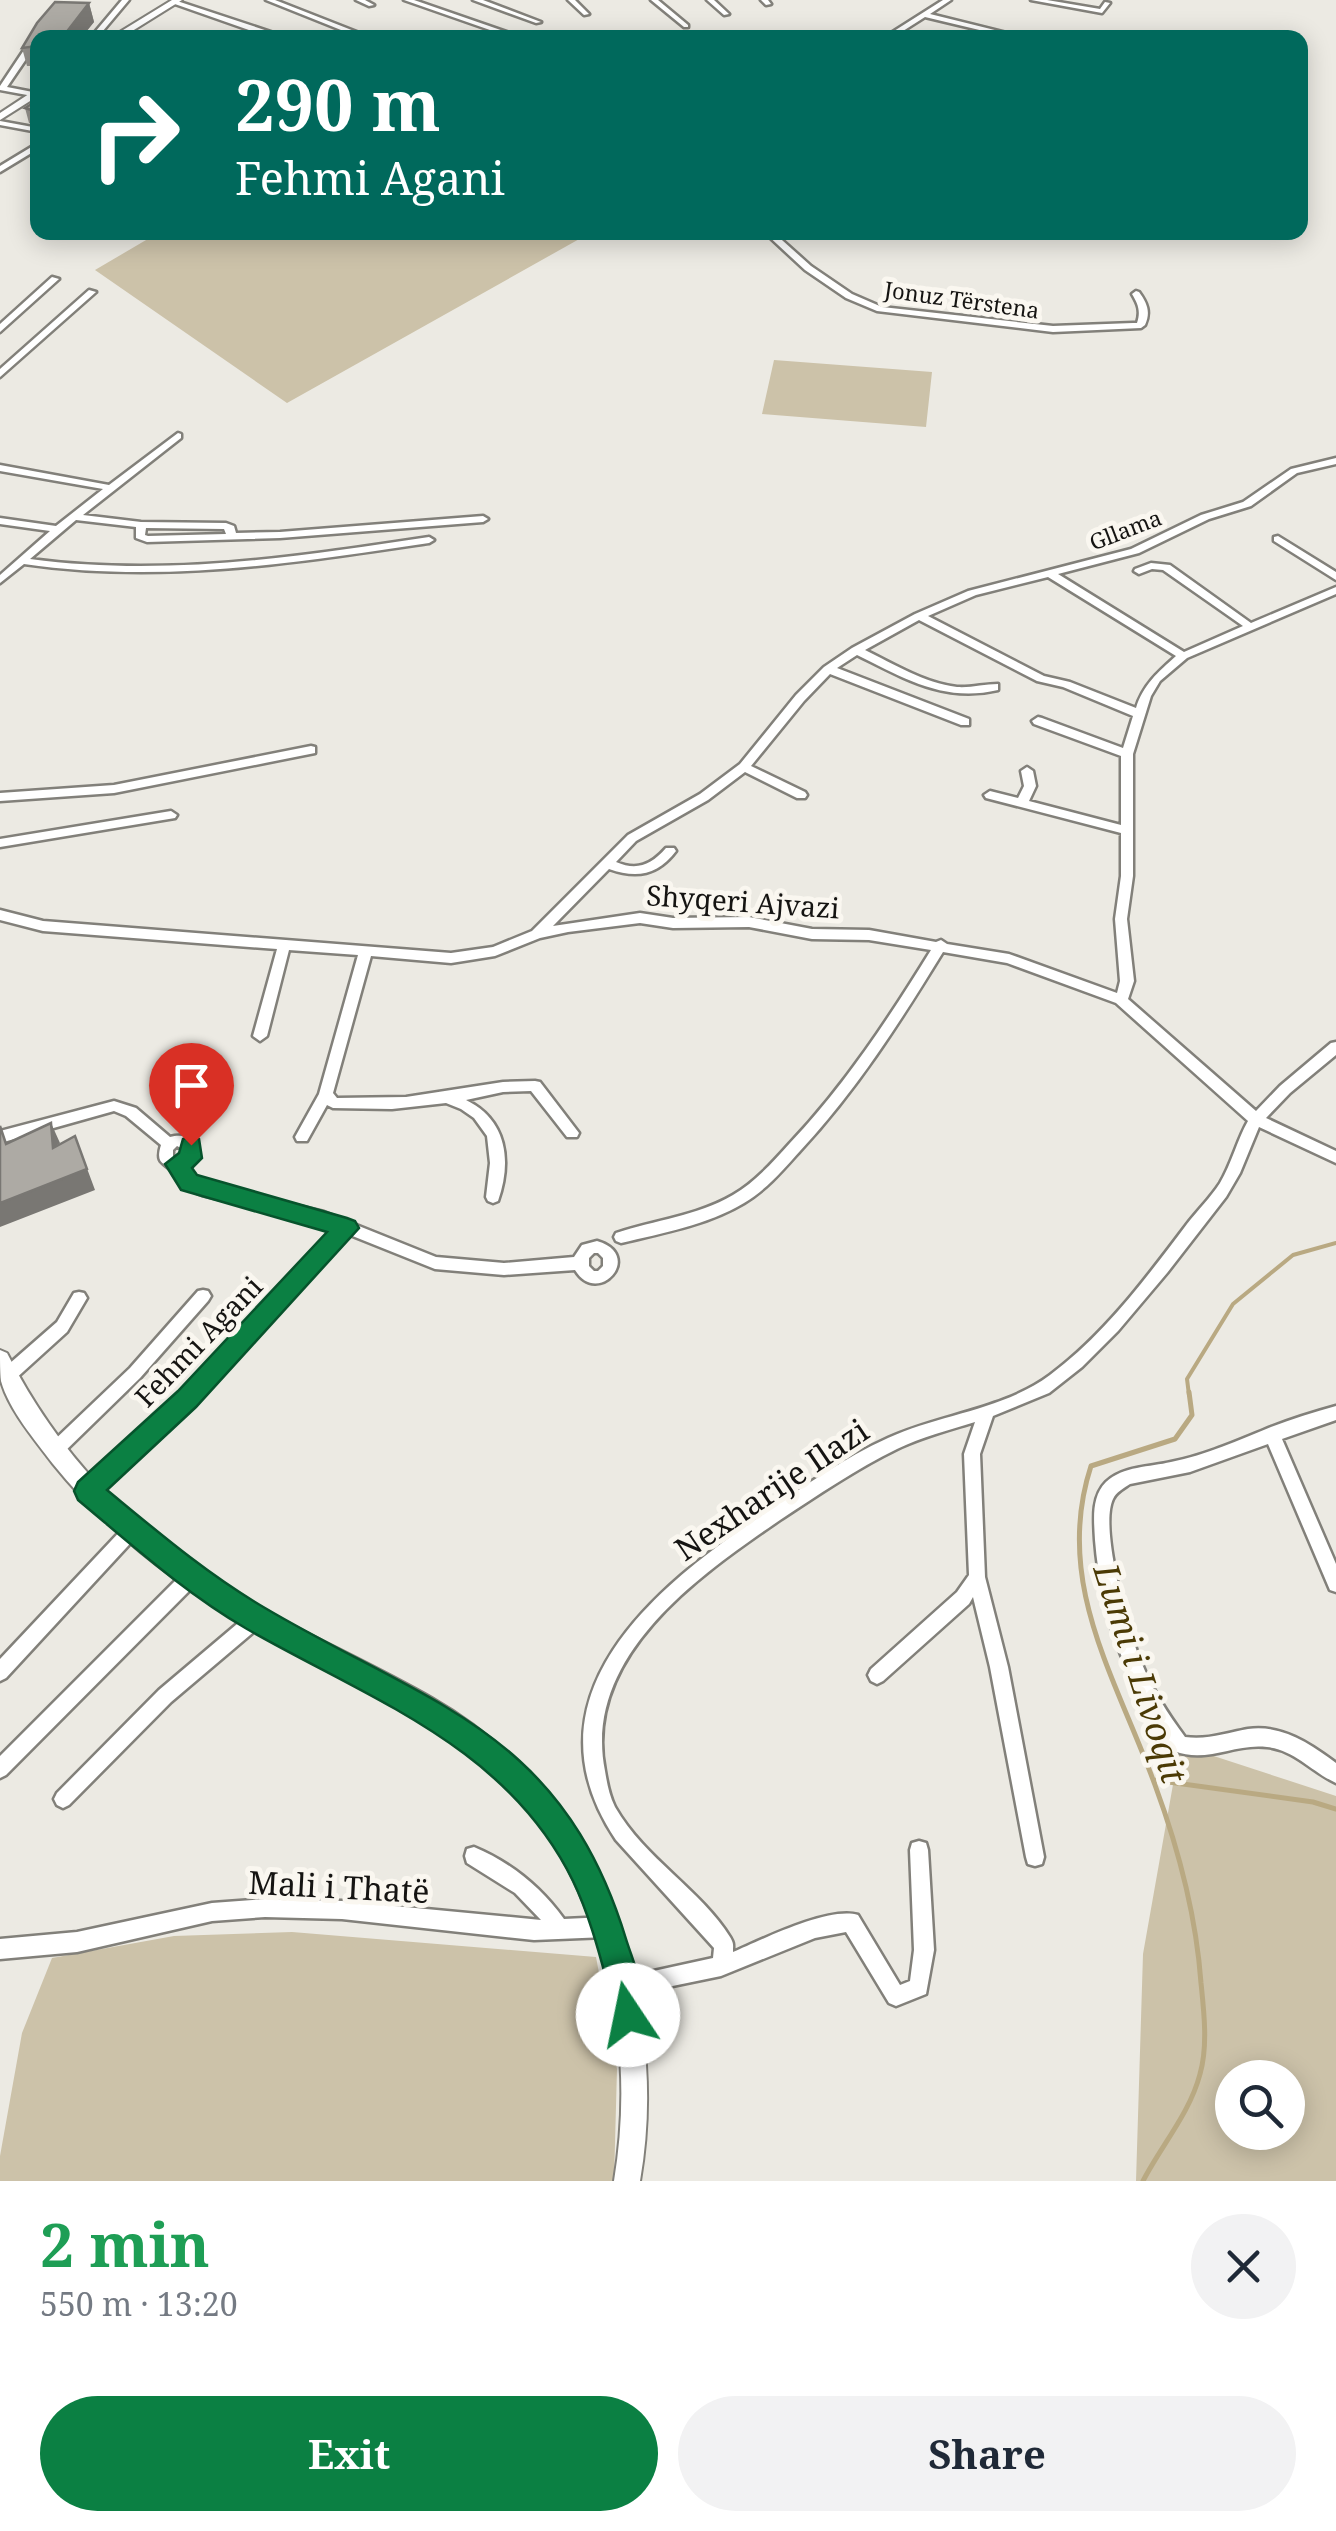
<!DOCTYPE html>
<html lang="en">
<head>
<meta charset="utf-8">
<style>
	:root { --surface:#fff; --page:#f2f2f3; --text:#1f2937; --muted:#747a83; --accent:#0b8043 }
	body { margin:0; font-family:"Noto Serif",serif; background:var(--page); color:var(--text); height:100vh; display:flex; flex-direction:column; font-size:38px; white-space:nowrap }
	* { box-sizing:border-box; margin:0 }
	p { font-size:32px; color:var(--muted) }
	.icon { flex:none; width:55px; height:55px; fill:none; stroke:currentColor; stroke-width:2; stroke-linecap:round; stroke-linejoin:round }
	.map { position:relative; height:2181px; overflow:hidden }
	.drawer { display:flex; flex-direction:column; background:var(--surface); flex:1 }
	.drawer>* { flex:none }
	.guide { position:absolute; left:30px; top:30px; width:1278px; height:210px; border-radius:20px; box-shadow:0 5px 25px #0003; background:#00695c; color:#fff; overflow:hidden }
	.buttons { position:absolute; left:1215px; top:2060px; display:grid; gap:20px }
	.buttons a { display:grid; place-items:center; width:90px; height:90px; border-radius:50%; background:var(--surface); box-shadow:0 5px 25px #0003; font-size:50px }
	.pin { position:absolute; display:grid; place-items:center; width:85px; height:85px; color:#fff; margin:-102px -42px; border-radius:50% 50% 50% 0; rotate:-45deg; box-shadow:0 0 10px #0007 }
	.pin .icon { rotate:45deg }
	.me { position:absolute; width:110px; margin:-55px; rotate:349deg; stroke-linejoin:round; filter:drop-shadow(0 0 8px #0008) }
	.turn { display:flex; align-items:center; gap:35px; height:210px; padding:0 40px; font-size:45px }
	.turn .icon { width:130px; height:130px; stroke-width:2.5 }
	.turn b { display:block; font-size:70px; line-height:85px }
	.round { display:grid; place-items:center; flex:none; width:105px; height:105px; border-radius:52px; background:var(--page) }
	.summary { display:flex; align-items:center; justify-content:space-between; height:170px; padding:0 40px }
	h1 { font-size:60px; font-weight:700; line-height:75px; color:#1e9e55 }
	.cta { display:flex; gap:20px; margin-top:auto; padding:20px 40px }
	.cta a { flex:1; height:115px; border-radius:60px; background:var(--accent); color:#fff; font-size:40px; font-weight:700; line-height:115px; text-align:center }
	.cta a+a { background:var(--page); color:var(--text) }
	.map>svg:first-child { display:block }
	.green { fill:#ccc2a9; fill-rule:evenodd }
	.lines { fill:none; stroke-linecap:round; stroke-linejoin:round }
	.stream-far1 { stroke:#b9a982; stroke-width:4 }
	.stream { stroke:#b9a982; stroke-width:5 }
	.minor-casing { stroke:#82807a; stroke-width:5 }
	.major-casing { stroke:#82807a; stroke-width:4 }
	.minor { fill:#fff; fill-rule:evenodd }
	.major { fill:#fff; fill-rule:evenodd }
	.wall { fill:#95928d }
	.shaded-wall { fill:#797773 }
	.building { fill:#adaaa4; stroke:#797773; stroke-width:2.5 }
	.route { fill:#0b8043; stroke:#07532c; stroke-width:2.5 }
	.labels { text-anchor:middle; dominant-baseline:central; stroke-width:10; stroke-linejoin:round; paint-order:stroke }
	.far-street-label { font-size:22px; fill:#151412; stroke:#faf7f0 }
	.street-label { font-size:28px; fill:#151412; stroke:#faf7f0 }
	.near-street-label { font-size:32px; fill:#151412; stroke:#faf7f0 }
	.near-water-label { font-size:35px; font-style:italic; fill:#4b3a05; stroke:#faf7f0 }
</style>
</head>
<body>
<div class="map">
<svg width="1336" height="2181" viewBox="0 0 1336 2181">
	<rect width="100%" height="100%" fill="#eceae3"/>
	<path class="green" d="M158,233H590L287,403L95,270Z
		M774,360L932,372L926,427L762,414Z
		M1180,1745L1336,1796V2181H1136L1143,1954ZM1232,2078H1288V2132H1232Z
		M292,1932L596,1957L617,2069L614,2181H0V2156L22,2033L52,1958L174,1936Z"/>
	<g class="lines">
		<path class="stream-far1" d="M1189,1395L1187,1379L1233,1304L1293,1255L1336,1243"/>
		<path class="stream" d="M1154,1780L1313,1802L1336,1809
			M1143,2181C1161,2146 1190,2113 1200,2074C1208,2046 1204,2012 1201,1983C1196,1914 1179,1850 1155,1785C1116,1678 1053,1582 1091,1466L1175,1439L1192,1415L1189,1392"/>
		<g class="minor-casing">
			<path id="minor" d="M122,0H129L97,38H90Z
				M174,0L283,36V38H272L172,3V1Z
				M266,0H275L372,38H361Z
				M356,0H365L374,5L369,6Z
				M404,0H414L524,38H513Z
				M473,0H483L541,22L536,23Z
				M568,0H575L589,14L584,15Z
				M651,0H658L688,25V27H684Z
				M707,0H714L729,14L724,15Z
				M761,0H768L771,4L766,5Z
				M943,0H951L930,14L1027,38H1013L925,17L903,31L924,38H911L898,34L892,38H883Z
				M1031,0H1047L1100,9L1105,2L1110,3L1102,13Z
				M30,41L37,43L7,87L38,93V97L0,90V86Z
				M0,121L38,128V132L0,125Z
				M38,143V149L0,172V166Z
				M425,232H433L434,234L430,236Z
				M764,232H773L811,266L852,294L882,307L1053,326L1133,323H1137C1141,311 1138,304 1132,294L1136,291L1139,292C1147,303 1151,312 1145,325L1141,328L1053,332L877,311L846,298L805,270Z
				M52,277L59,279L0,332V324Z
				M89,290L96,292L0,377V369Z
				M178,433L181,434V438L83,515L141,522L226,523L234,526L236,533L280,532L483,516L488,519L483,522L280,538L147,542L136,538V527L76,520L30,559C165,577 296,557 429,537L434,540L429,543C294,563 161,584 24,564L0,583V575L50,531L0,524V518L56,526L103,489L0,471V465L109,485ZM146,528L224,529L226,534L148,536L145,535Z
				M1336,458V464L1297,473L1251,506L1209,519L1139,553L1058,574L1184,652L1243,626L1163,570L1152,569L1139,574L1134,571L1135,569L1151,563L1170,565L1251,623L1336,587V594L1187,658L1160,681L1151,696L1133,754V876L1127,919L1134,981L1128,999L1256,1111L1280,1086L1331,1043L1336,1042V1055L1290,1093L1266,1118L1336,1151V1163L1259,1127L1240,1173L1226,1197L1167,1273L1118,1331L1082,1367L1049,1393L993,1416L980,1454L985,1577L1008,1667L1044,1857L1042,1864L1035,1866L1028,1864L1026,1857L990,1667L973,1597L969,1604L883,1681L877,1684L871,1681L868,1675L871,1669L957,1592L969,1575L964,1454L975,1422C949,1430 922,1437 897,1449C856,1469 818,1495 780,1520C698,1576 582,1657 605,1771C607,1783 609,1795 615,1807C644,1858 701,1890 730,1937C734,1944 733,1944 733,1952C761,1940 829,1906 858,1915L900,1985L910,1981L914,1950L910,1850L912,1843L919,1841L926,1843L928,1850L934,1950L926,1994L896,2006L889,2003L846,1932L815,1938L721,1976L624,1996L617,1993L614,1986L617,1979L713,1958L714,1948L616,1840C520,1697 654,1587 765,1513C804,1486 844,1458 888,1438C940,1414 1003,1410 1050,1375C1104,1335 1147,1277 1187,1224C1198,1210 1211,1197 1220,1183C1232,1163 1237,1140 1248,1121L1116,1003L1007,963L943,952C900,1022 856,1091 800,1151C783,1170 766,1190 744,1203C707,1225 663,1233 621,1243L616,1241L614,1237L616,1233C655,1220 697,1216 733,1195C755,1182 773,1162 790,1143C845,1085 889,1018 931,950L869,940L812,939L749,927L673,928L640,923L568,932L540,938L495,956L451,963L371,956L333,1093L337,1098L406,1097L503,1082L535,1081L540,1082L579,1133L577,1137H567L531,1091L503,1092L466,1100C507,1120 512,1161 498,1201L493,1203L488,1201L486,1197L490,1163L487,1136L474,1118L461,1109L446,1103L392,1109L333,1108L327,1105L307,1141H297L295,1137L319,1094L358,955L289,950L267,1036L260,1041L253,1036L277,949L43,931L0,920V910L43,921L451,953L493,947L532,931L628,835L700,794L740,764L796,695L824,667L852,648L915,614L968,591L1131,549L1201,515L1243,502L1291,469ZM1048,577L1176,656C1158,672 1143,685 1136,708L1070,682L1044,676L928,616L976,595ZM919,620L1037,681L1063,687L1133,716L1123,748L1042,718L1038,717L1032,721L1034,724L1121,756V825L1029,801L1036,786L1033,771L1027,767L1021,771L1024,786L1018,798L990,791L984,795L986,798L1121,833V876L1115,919L1120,981L1117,993L1009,954L947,944L941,940L936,942L869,930L812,929L749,917L673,918L640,913L553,926L609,869C637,879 658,875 676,851L674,848H666C651,865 637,871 616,862L636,841L708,800L745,772L797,798H805L807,795L805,792L751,766L804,701L830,674L961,725H969V719L837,668L857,655C904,678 944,703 998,690V684C984,684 971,688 957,687C924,683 894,664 865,650Z
				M1278,536L1336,572V580L1274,541V537Z
				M311,746L315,747V753L114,793L0,801V793L114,785Z
				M171,811L177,815L175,818L0,847V839Z
				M114,1101L136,1108L170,1137C194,1130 208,1152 188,1169L194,1179L205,1184L324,1212L436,1257L504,1263L574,1257L582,1245L597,1241C645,1255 598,1308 575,1270L504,1275L435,1269L350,1235L193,1404L93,1496L87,1498L81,1496L79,1491L81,1486L181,1394L336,1229L322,1224L202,1195C180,1186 189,1186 175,1173C164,1162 155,1165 161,1145L126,1116L114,1111L0,1143V1131ZM177,1146L183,1149V1157L180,1159L173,1157V1150ZM594,1253H598L603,1258V1266L598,1271H594L589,1266V1258Z
				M203,1290L208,1291L211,1296L208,1301L140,1378L60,1456L54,1458L48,1456L46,1451L48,1446L130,1368L198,1291Z
				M79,1292L84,1293L87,1298L67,1332L13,1381L7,1383L1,1381V1371L57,1322L74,1293Z
				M1336,1406V1420L1282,1439L1336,1564V1592L1330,1590L1268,1444L1190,1472L1130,1484C1124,1488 1116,1492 1113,1499C1099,1528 1129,1634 1142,1664C1153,1691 1168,1714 1185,1737C1208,1740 1226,1733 1248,1729C1281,1724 1311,1744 1336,1763V1783C1312,1772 1295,1750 1267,1747C1234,1743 1207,1764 1174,1751C1128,1688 1101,1617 1095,1540C1094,1520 1091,1497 1106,1482C1123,1466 1150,1467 1171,1462C1206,1455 1239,1440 1271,1427C1292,1419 1314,1412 1336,1406Z
				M132,1522L138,1525L140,1530L138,1535L6,1678L0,1681V1659L126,1525Z
				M191,1569L197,1571L199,1577L197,1583L6,1775L0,1778V1756L185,1571Z
				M256,1611L262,1613L265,1619L262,1625L171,1702L69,1805L63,1808L57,1805L54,1799L57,1793L159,1690L250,1613Z
				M474,1847C510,1862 541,1887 564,1919L606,1917L613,1920L616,1927L613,1934L606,1937L534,1940L342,1919L265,1917L212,1921L77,1952L0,1959V1939L77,1932L212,1903L265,1899L342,1901L541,1920L515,1893L467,1863L465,1856L467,1849Z"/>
		</g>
		<g class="major-casing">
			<path id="major" d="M172,0H182L121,38H110Z
				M38,88V96L0,120V113Z
				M0,1350L7,1353C58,1454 130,1528 225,1588C292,1629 364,1659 432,1698C528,1753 590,1838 623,1942C647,2021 654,2100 640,2181H614C627,2103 623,2025 600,1949C539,1748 414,1720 251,1627C176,1585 107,1531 53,1464C35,1440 9,1410 1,1381C0,1372 0,1360 0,1350Z"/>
		</g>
		<use href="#minor" class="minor"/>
		<use href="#major" class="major"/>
	</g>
	<path class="wall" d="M89,3L94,22L81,38H38V66H27L22,48Z
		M38,100V126L29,123L25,108Z"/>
	<path class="shaded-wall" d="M89,3L94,22L81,38H62Z
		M51,1123L60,1143L53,1148Z
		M75,1136L95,1190L0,1227V1203Z"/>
	<path class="building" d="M55,2L89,3L62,38H38V46L22,48L37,23Z
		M38,100V112L25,108Z
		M51,1123L53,1148L75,1136L87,1169L0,1203V1126L6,1144Z"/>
	<path class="route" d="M191,1136L199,1139L202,1158L192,1168L197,1175L347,1218L355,1221L359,1228L196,1407L107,1490C158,1532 207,1574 265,1608C431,1706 562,1730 626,1939C634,1965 651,2000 639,2026L628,2031L617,2026C610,2012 611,1997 607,1982C598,1948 588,1912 573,1881C507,1746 369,1699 247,1629C185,1593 132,1545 78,1500L74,1491L78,1482L178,1391L327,1232L181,1190L165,1164L179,1153L183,1139Z"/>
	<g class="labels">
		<g class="far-street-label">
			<text transform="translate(962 299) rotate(8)">Jonuz Tërstena</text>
			<text transform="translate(1125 529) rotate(-21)">Gllama</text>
		</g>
		<g class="street-label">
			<text transform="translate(743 901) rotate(4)">Shyqeri Ajvazi</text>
			<text transform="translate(198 1341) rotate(-46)">Fehmi Agani</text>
		</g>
		<g class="near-street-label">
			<text transform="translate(771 1489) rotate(-34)">Nexharije Ilazi</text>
			<text transform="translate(339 1886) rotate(3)">Mali i Thatë</text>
		</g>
		<g class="near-water-label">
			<text transform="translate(1141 1673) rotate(72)">Lumi i Livoqit</text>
		</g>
	</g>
</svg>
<div class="buttons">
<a><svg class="icon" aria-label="search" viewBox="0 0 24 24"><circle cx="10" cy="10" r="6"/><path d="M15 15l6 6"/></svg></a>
</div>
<div class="pin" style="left:191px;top:1145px;background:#d93025"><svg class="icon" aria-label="arrive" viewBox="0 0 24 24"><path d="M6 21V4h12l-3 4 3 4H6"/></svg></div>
<svg class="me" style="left:628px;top:2015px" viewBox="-20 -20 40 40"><circle r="19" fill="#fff"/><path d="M0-13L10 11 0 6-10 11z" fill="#0b8043"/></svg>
<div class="guide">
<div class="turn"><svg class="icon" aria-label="right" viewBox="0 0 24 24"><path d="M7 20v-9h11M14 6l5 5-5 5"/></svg><div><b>290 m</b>Fehmi Agani</div></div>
</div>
</div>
<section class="drawer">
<div class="summary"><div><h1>2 min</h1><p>550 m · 13:20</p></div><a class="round"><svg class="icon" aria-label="close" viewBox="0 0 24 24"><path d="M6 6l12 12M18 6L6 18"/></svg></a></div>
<div class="cta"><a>Exit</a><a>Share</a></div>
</section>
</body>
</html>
